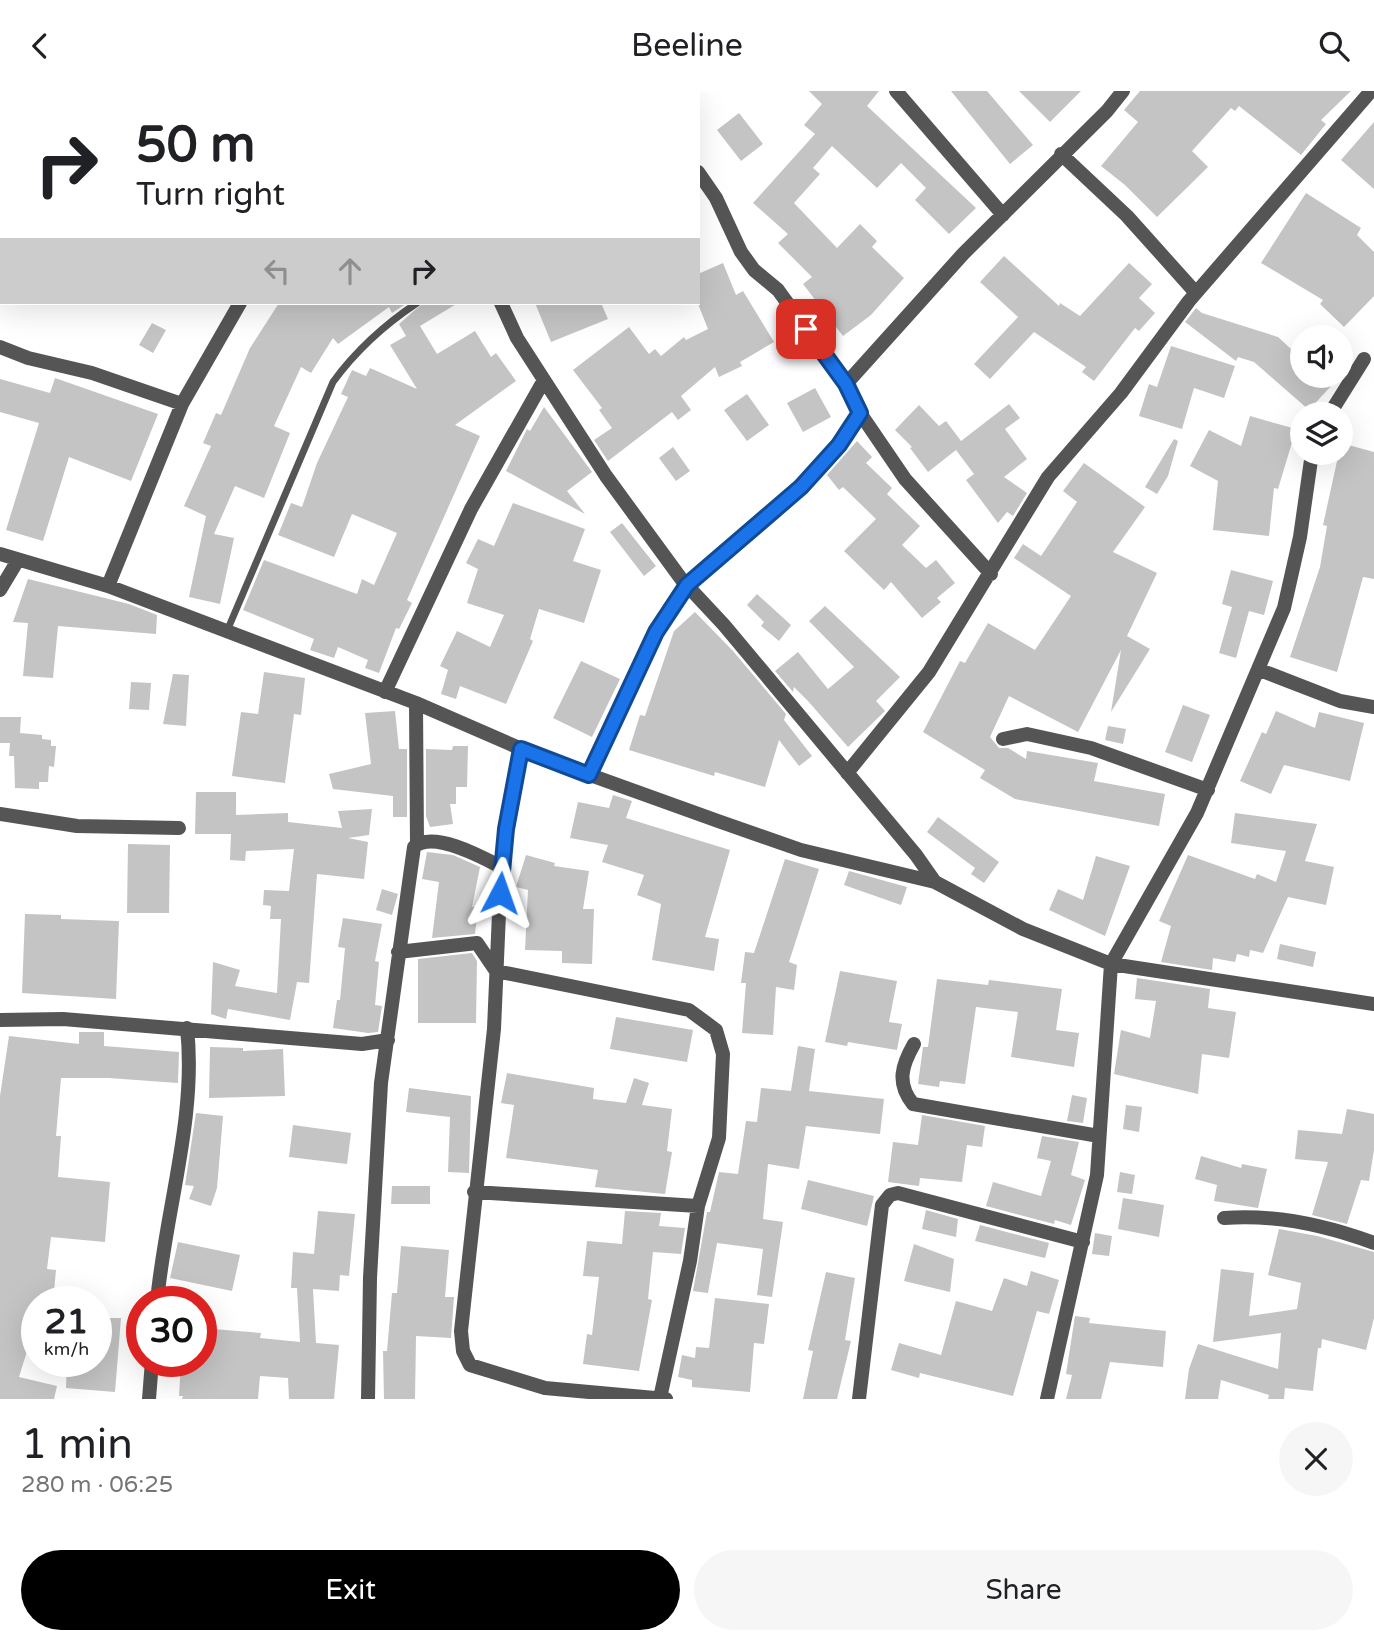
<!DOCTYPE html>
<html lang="en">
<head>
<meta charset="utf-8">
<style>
	:root { --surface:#fff; --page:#f6f6f6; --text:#202124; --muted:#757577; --accent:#000 }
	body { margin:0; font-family:"Varela Round",sans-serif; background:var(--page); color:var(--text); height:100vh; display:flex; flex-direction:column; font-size:26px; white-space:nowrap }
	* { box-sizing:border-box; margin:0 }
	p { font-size:23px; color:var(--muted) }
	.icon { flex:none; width:38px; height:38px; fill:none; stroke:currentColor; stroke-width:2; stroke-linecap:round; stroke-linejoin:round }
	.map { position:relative; height:1308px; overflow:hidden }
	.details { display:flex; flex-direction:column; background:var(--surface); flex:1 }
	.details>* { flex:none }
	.top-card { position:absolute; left:0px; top:0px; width:700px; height:214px; box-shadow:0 7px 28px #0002; background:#fff; color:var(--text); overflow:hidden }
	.fabs { position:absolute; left:1290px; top:234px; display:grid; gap:14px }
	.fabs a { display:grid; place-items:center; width:63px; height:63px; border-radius:50%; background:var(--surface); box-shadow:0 7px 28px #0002; font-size:35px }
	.speed { position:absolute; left:21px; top:1195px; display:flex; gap:14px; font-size:35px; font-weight:700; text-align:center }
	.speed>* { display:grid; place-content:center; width:91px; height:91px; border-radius:50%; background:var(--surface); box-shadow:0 7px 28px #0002; line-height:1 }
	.speed small { font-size:18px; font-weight:400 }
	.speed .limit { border:10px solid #d22; background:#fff; color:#111 }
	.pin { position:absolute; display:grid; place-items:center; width:60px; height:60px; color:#fff; margin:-30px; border-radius:14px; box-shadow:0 4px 10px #0006 }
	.me { position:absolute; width:77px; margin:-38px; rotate:4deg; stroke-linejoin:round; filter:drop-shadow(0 0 5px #0008) }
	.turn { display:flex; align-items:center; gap:24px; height:147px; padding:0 21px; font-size:32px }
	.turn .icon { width:91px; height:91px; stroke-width:2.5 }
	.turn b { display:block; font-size:49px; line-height:60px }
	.lanes { display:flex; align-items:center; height:66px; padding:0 21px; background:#0003; justify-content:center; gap:35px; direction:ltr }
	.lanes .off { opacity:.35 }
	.round { display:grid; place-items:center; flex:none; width:74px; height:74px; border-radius:37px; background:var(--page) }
	.headline { display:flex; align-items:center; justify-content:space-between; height:119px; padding:0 21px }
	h1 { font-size:42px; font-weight:600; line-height:52px }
	.cta { display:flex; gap:14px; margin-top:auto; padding:14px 21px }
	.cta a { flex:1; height:80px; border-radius:42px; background:var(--accent); color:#fff; font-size:28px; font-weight:600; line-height:80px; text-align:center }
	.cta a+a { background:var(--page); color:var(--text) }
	header { display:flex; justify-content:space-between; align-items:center; height:91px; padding:0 21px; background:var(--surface); font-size:32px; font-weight:600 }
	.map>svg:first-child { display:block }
	.building { fill:#c4c4c4 }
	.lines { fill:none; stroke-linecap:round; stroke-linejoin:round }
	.service { stroke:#555; stroke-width:7 }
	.minor { stroke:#555; stroke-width:14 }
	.route-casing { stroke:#114b97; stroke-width:18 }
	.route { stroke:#1a73e8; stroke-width:12 }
</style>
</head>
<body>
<header><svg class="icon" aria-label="back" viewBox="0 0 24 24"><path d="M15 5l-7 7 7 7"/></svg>Beeline<svg class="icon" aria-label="search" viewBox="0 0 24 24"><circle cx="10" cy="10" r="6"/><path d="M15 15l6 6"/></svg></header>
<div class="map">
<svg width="1374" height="1308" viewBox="0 0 1374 1308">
	<rect width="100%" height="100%" fill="#fff"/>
	<path class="building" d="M809,0H879L867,15L976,117L949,143L915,109L926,97L901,72L877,97L832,55L813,77L820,83L794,112L837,157L860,133L877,150L872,156L904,187L871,224L843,245L803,193L812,186L778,152L788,143L753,112L815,43L804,34L822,13Z
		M951,0H987L1033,54L1010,73Z
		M1019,0H1081L1050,31Z
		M1140,0H1351L1321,29L1326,33L1301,64L1239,15L1235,20L1231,17L1192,60L1208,76L1157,126L1125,94L1101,75L1138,31L1124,19Z
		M739,22L763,53L741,70L717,39Z
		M1374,31V98L1341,69Z
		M1306,102L1361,137L1357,144L1374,161V205L1344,236L1320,213L1323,209L1261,172Z
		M1004,165L1059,215L1060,212L1080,225L1129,172L1152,193L1139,207L1155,222L1139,240L1135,237L1094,290L1082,281L1086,276L1034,241L990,288L974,273L1018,226L980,191Z
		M723,172L736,204L743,200L774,251L740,271L742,275L719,286L715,276L681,305L691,319L678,329L672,321L608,370L594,349L612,337L599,319L602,317L573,279L629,236L649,263L655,258L661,265L684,246L686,249L708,238L698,213V183Z
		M279,212H407L392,222L389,216L338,253L333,247L311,282L301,276L274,335L290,342L264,407L235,395L214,443L234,447L220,513L189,506L206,425L184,415L211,355L203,352L216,322L221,324L250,257Z
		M423,212H458L420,235L437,263L475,240L491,266L496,262L516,290L455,334L480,345L407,509L412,512L399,538L396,537L379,582L365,577L368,569L338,556L334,567L310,559L314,548L243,519L264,469L357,503L362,488L374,494L397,442L352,423L334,466L278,444L291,412L302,416L317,372L348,306L341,303L352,279L366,285L370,277L417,298L390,254L406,245L399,233Z
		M535,212H601L608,228L551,251Z
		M1196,217L1202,222L1278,246L1302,268V285H1322L1332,294L1309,319L1254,271L1238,266L1236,270L1185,231Z
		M152,232L166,239L153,262L139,254Z
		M1171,255L1235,275L1224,307L1194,297L1182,338L1139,325L1149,293L1157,296Z
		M55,287L158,323L131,390L69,366L43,450L6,439L39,332L0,321V288L50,302Z
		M815,297L831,326L803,341L787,312Z
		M747,303L769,334L747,350L724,319Z
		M1009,313L1020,327L1005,338L1027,368L1004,386L1027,402L1013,425L1007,421L998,432L966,389L974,383L956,359L928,381L910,357L912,356L895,339L919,314L939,335L946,330L961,350Z
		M544,316L592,381L567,400L585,423L506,380L527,338L530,340Z
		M1250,325L1296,338L1278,398L1274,397L1269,445L1213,439L1218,390L1190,375L1209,339L1241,355Z
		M1174,348L1178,350L1168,385L1157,403L1145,396Z
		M857,350L872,366L866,372L892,397L887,403L920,435L902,454L926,477L936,469L955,492L937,507L941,511L922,527L891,491L884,499L844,460L876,428L843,396L839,399L827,384Z
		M1341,352L1374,361V488L1363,486L1337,581L1290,566L1320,476L1327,435L1323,434Z
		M673,356L690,380L676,390L659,367Z
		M1084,372L1145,416L1113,461L1157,482L1127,545L1150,558L1111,621L1121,559L1078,641L1009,605L990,646L999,657H1008L1026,668L1027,660L1098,672L1094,690L1165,703L1159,735L1015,708L980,687L985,679L923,641L960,570L965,572L988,532L1035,559L1071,505L1014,467L1023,453L1041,465L1077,411L1063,400Z
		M513,412L585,438L573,470L601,479L584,532L539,518L530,548L533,550L506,613L460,595L456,608L441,603L448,579L440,575L457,540L490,556L504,524L467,512L478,478L466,472L478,448L494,455Z
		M622,432L656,475L644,485L610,441Z
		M1231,479L1273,490L1264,524L1249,520L1236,567L1219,562L1232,516L1222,513Z
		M28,488L129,513L157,524L156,543L58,535L53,587L23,585L28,532L13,531Z
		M757,503L791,534L779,550L761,535L764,531L747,514Z
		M825,515L900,586L876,610L885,620L848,656L808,610L794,596L793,601L775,580L798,561L828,598L854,576L809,530Z
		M695,521L733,560L786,623L784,629L812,665L799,675L779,649L765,696L715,681L714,685L629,659L640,624L645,625L674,540Z
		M581,570L620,588L592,646L553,627Z
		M264,581L305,587L301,624L294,623L285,692L232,685L241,621L258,623Z
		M173,583L189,584L186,635L163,633Z
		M131,591L151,592L149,619L129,618Z
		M1183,614L1210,624L1192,671L1165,661Z
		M395,620L399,658H407V726H393V705L333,698L329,683L371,673L365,622Z
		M1276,620L1315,637L1319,621L1364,632L1350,690L1284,674L1271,703L1240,690L1262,641L1266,643Z
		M0,626H21L20,642L42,644V648L51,649V655H56L54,676L49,675L48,691H39V698L15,697L14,665H9L10,652H0Z
		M1108,635L1126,638L1123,653L1105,649Z
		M453,655H468L467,696H456V713H450L453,733L430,736L426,725V658L452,659Z
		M196,701H236V724L288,722V731L342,737L338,720L372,718L369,744L348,747L368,751L364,788L317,783L309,892L297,891L290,929L228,918L226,928L211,923L213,871L240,879L235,895L277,902L281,828H270L271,815L263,814L264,799L289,800L294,758L246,760L245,770L230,769L231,743H195Z
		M613,704L632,710L626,727L730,759L705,846L719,848L714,880L652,869L661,813L637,804L644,784L602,771L608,754L570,747L578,711L609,717Z
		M1235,722L1317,733L1305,770L1334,776L1326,814L1288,806L1263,862L1250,859L1249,866L1237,863L1235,871L1213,867L1212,879L1161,871L1171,835L1159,830L1188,764L1255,788L1257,783L1276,791L1286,760L1231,752Z
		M938,726L999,771L984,792L971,783L975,777L927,741Z
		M128,753L170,754L169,822H127Z
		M427,761L453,764L480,776L472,816H478L475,843L432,847L439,791L422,788Z
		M526,764L555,772L554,775L589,780L583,818H594L592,873L562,872V860L525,859L528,799L516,796Z
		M1096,765L1130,775L1105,845L1049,819L1058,798L1083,809Z
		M785,768L819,778L789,871L797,874L794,899L776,896L773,944L742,942L746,892H741L745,861L754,862Z
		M849,780L907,796L901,814L844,794Z
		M382,798L398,803L392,824L376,819Z
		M25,823L61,824V828L119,830L116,908L22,902Z
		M343,827L382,833L375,870L379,871L375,914L382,915L378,941L368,942L333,937L337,909H340L345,857L338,856Z
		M1280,853L1316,861L1313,876L1277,868Z
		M472,862L477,870L476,932H418V868Z
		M840,880L897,890L889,931L902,933L897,959L848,951L847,955L825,951Z
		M1137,887L1210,898L1208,917L1236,921L1229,967L1202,963L1198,1003L1114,983L1121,939L1150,947L1156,910L1135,908Z
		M937,888L988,894L989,889L1062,898L1056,939L1079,942L1074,976L1011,966L1018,921L976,916L965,993L940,990L939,996L918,993L923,956H928Z
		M616,926L693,939L687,971L610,958Z
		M79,941H104V955L179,961L178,992L109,987H61L56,1045H61L58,1086L110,1091L105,1151L51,1146L47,1178L56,1179L53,1211H37V1228L19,1286L57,1295L54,1308H0V1005L9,945L79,953Z
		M798,955L815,958L809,1000L884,1008L880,1043L806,1035L799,1078L768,1073L763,1128L783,1131L772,1206L757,1204L763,1158L717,1152L708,1202L693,1200L707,1121H710L719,1081L738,1083L746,1030L757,1031L761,997L791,1000Z
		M210,956L243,957V960L283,958L285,1005L209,1007Z
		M507,982L594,997L593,1008L626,1012L634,987L649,992L642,1014L672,1018L667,1060L672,1061L665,1103L595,1096L598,1079L506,1067L514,1014L501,1012Z
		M409,997L471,1005L469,1082L448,1081L450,1026L406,1021Z
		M1072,1004L1087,1007L1083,1032L1067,1030Z
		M1126,1014L1142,1016L1139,1041L1123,1038Z
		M1347,1018L1374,1023V1059L1369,1090L1361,1089L1347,1133L1312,1124L1328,1071L1295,1068L1298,1039L1342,1043Z
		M196,1022L223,1025L217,1097L211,1115L189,1108L194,1095L185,1094Z
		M922,1024L985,1035L982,1056L967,1054L962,1091L920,1087L919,1095L888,1091L893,1051L918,1054Z
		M293,1034L351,1042L347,1073L289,1066Z
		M1042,1045L1079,1051L1071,1084L1085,1089L1071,1134L1055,1129L1054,1133L986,1115L993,1091L1041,1105L1051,1070L1037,1067Z
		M1201,1065L1241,1077L1242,1073L1267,1078L1258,1117L1214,1110L1217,1094L1195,1088Z
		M1120,1081L1135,1084L1132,1103L1117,1101Z
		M808,1089L874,1105L867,1135L801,1118Z
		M392,1095H430V1113H391Z
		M1123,1107L1164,1114L1159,1146L1118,1138Z
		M926,1119L958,1128L956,1146L922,1138Z
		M318,1120L355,1123L349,1185L340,1184L339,1200L313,1198L316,1252L339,1254L334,1308H289L288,1287L260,1285L258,1308H182L183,1305H179L181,1270H201V1237L261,1242L260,1247L300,1251L297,1197H291L293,1161L314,1163Z
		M625,1120L661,1122L659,1135L685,1137L681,1163L653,1161L648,1208L652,1209L639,1280L583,1273L587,1243L592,1244L599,1186L583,1185L587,1150L622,1153Z
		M980,1134L1049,1152L1045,1167L975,1150Z
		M1279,1138L1317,1145L1374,1161V1227L1366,1259L1322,1248L1321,1257H1318L1313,1300L1285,1297L1284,1308H1268L1269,1304L1221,1289L1218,1308H1185L1189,1278L1198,1253L1278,1278L1281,1242L1213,1251L1221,1178L1254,1182L1249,1225L1297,1218L1301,1192L1268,1184Z
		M1095,1142L1112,1145L1109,1165L1092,1163Z
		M178,1151L240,1164L232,1200L170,1187Z
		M914,1153L954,1168L950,1201L904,1190Z
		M401,1155L449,1159L445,1206H454L451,1247L416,1245L415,1308H384L383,1260H387L392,1202H397Z
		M1031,1180L1059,1189L1049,1223L1037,1220L1013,1305L920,1282L919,1287L891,1279L899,1252L941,1264L956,1210L992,1220L1004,1187L1027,1195Z
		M826,1181L855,1187L845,1249L851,1250L837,1308H803L813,1260L808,1259Z
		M715,1207L769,1213L764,1253L754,1252L750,1301L692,1296V1289L678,1286L682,1264L695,1267L696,1256L709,1257Z
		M1075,1225L1090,1227L1089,1232L1166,1240L1163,1276L1110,1271L1101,1308H1066L1072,1284L1066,1283Z
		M96,1227H121L115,1301L66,1297L67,1270H96Z"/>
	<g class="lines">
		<path class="service" d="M227,540L333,291C357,258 384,234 417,212"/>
		<path class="minor" d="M154,0L156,2
			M401,0L402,2
			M647,0L648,2
			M896,0L1003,124
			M1061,63L1127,125L1196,202
			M698,81L716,107L741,161L754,179L778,199L846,293L860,322L905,388L991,483
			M501,212L517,247L606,385L682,489L724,534L916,764L935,791
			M0,256L28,267L92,282L182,313
			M846,293L963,163L1107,20L1123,0
			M1329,324L1364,268
			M0,463L108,495L416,612L540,666L718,730L801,759L935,791L1023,838L1111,873L1374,913
			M108,495L182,313L240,212
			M0,499L18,469
			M1260,579L1340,610L1374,616
			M385,601L471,418L544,289
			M416,612L417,753
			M1003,648L1027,643L1091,657L1208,699
			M847,682L929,581L1048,386L1121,302L1189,210L1371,0
			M589,684L656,541L687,494L801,396L839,354L860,322
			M0,723L77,735L179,737
			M501,776L494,938L461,1240L463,1260L470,1274L545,1297L666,1308
			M398,861L477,852L496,880L689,919L716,939L723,963L719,1047L698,1115L690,1170L660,1307
			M0,929L63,928L362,953L388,949
			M914,953C902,974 896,992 913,1013L1099,1045
			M474,1101L698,1115
			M1224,1127C1274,1123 1328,1135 1374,1152
			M157,1211C165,1121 197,1027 187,937
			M149,1308L152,1270
			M368,1308L370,1187L381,992L414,756C433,739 482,766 501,776L521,658
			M859,1308L882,1114L890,1104L898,1102L1083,1151
			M1047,1308L1097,1084L1111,873L1197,722L1284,517L1300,446L1312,362"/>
	</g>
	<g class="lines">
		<g class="route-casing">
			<path id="route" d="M500,802L506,738L521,658L589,684L656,541L687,494L801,396L839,354L860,322L846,293L806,238"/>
		</g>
		<use href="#route" class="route"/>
	</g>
</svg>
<div class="fabs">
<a><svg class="icon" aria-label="sound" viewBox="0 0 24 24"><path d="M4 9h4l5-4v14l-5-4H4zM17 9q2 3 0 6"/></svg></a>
<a><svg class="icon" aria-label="layers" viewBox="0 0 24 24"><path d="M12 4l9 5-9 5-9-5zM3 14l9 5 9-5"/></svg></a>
</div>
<div class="speed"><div>21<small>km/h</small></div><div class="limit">30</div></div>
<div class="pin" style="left:806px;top:238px;background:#d93025"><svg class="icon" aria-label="arrive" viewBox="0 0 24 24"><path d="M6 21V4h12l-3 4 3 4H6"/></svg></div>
<svg class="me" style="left:500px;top:802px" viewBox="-20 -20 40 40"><path d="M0-17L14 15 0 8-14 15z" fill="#1a73e8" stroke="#fff" stroke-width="4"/></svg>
<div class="top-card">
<div class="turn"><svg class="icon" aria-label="right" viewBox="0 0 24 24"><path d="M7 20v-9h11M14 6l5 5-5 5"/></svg><div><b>50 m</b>Turn right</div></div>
<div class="lanes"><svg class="icon off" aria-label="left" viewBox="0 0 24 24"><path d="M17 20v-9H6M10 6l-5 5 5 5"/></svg><svg class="icon off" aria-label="ahead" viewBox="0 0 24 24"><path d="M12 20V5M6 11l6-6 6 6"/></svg><svg class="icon" aria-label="right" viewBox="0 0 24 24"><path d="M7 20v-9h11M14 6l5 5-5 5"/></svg></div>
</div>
</div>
<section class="details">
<div class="headline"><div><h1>1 min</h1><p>280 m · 06:25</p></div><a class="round"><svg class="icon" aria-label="close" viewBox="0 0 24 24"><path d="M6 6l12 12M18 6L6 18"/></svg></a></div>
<div class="cta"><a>Exit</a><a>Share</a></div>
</section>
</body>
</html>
